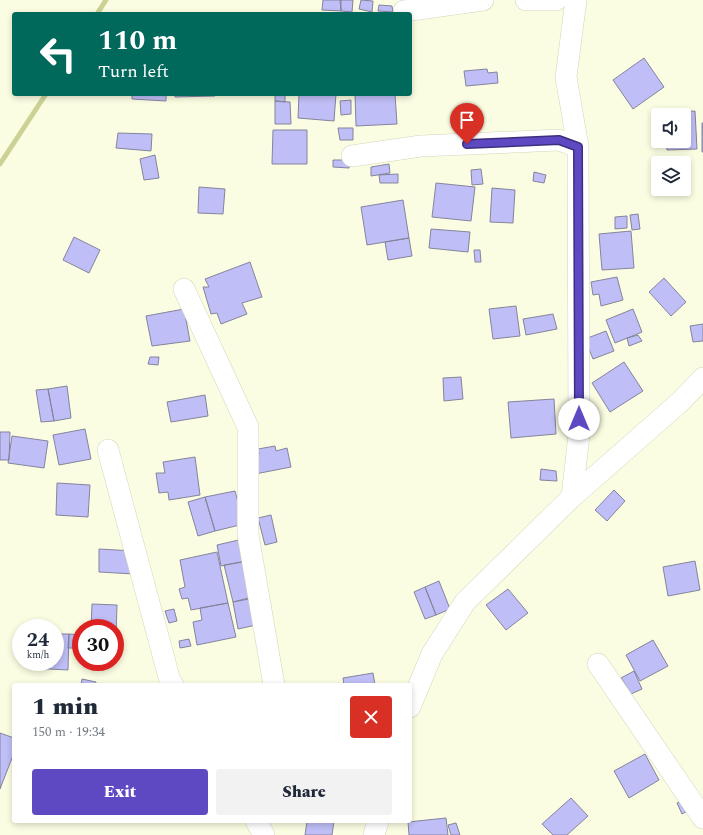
<!DOCTYPE html>
<html lang="en">
<head>
<meta charset="utf-8">
<style>
	:root { --surface:#fff; --page:#f2f2f3; --text:#1f2937; --muted:#747a83; --accent:#5e49c2 }
	body { margin:0; font-family:Spectral,serif; background:var(--page); color:var(--text); height:100vh; display:flex; flex-direction:column; font-size:15px; white-space:nowrap }
	* { box-sizing:border-box; margin:0 }
	p { font-size:13px; color:var(--muted) }
	.icon { flex:none; width:22px; height:22px; fill:none; stroke:currentColor; stroke-width:2; stroke-linecap:round; stroke-linejoin:round }
	.map { position:relative; flex:1; overflow:hidden }
	.sheet { position:absolute; left:12px; top:683px; width:400px; height:140px; display:flex; flex-direction:column; background:var(--surface); border-radius:4px; box-shadow:0 2px 6px #0003 }
	.sheet>* { flex:none }
	.hud { position:absolute; left:12px; top:12px; width:400px; height:84px; border-radius:4px; box-shadow:0 2px 6px #0003; background:#00695c; color:#fff; overflow:hidden }
	.tools { position:absolute; left:651px; top:108px; display:grid; gap:8px }
	.tools a { display:grid; place-items:center; width:40px; height:40px; border-radius:4px; background:var(--surface); box-shadow:0 2px 6px #0003; font-size:20px }
	.speed { position:absolute; left:12px; top:619px; display:flex; gap:8px; font-size:20px; font-weight:700; text-align:center }
	.speed>* { display:grid; place-content:center; width:52px; height:52px; border-radius:50%; background:var(--surface); box-shadow:0 2px 6px #0003; line-height:1 }
	.speed small { font-size:10px; font-weight:400 }
	.speed .limit { border:6px solid #d22; background:#fff; color:#111 }
	.pin { position:absolute; display:grid; place-items:center; width:34px; height:34px; color:#fff; margin:-41px -17px; border-radius:50% 50% 50% 0; rotate:-45deg; box-shadow:0 0 4px #0007 }
	.pin .icon { rotate:45deg }
	.me { position:absolute; width:44px; margin:-22px; rotate:0deg; stroke-linejoin:round; filter:drop-shadow(0 0 3px #0008) }
	.turn { display:flex; align-items:center; gap:14px; height:84px; padding:0 20px; font-size:18px }
	.turn .icon { width:52px; height:52px; stroke-width:2.5 }
	.turn b { display:block; font-size:28px; line-height:34px }
	.round { display:grid; place-items:center; flex:none; width:42px; height:42px; border-radius:4px; background:var(--page) }
	.summary { display:flex; align-items:center; justify-content:space-between; height:68px; padding:0 20px }
	h1 { font-size:24px; font-weight:800; line-height:30px }
	.primary-button { display:flex; gap:8px; margin-top:auto; padding:8px 20px }
	.primary-button a { flex:1; height:46px; border-radius:4px; background:var(--accent); color:#fff; font-size:16px; font-weight:800; line-height:46px; text-align:center }
	.primary-button a+a { background:var(--page); color:var(--text) }
	.map>svg:first-child { display:block }
	.lines { fill:none; stroke-linecap:round; stroke-linejoin:round }
	.stream { stroke:#cdd195; stroke-width:5 }
	.building { fill:#bfbef6; stroke:#84849c }
	.minor-casing { stroke:#d3d5bb; stroke-width:22 }
	.minor { stroke:#fff; stroke-width:21 }
	.route-casing { stroke:#3d2f7e; stroke-width:10 }
	.route { stroke:#5e49c2; stroke-width:7 }
</style>
</head>
<body>
<div class="map">
<svg width="703" height="835" viewBox="0 0 703 835">
	<rect width="100%" height="100%" fill="#fbfde2"/>
	<g class="lines">
		<path class="stream" d="M97,14L106,0
			M0,164L46,94"/>
	</g>
	<path class="building" d="M323,0H341V11L322,10Z
		M340,0H353L352,12L341,11Z
		M361,0L373,1L372,12L359,9Z
		M379,5L392,6L393,12L378,11Z
		M644,58L664,87L633,109L613,80Z
		M487,69L488,73L497,72L498,83L466,86L464,71Z
		M132,94H166V101L132,99Z
		M175,94H215V96L175,97Z
		M275,94H285V102L275,101Z
		M299,94H336L334,121L298,118Z
		M355,94H395L397,124L356,126Z
		M351,100V114L341,115L340,101Z
		M275,101L290,102L291,124H275Z
		M695,111L697,149L667,150L666,141H684V115H665V113Z
		M702,123H703V152H702Z
		M338,128H353V140H340Z
		M273,130H307V164H272Z
		M118,133L152,134L151,151L116,148Z
		M155,155L159,178L144,180L140,159Z
		M333,160H350L349,168L333,167Z
		M389,164L390,173L371,176V167Z
		M481,169L483,184L472,185L471,170Z
		M534,172L546,175L544,183L533,181Z
		M398,174V183H380L379,175Z
		M436,183L475,187L471,221L432,217Z
		M199,187L225,189L223,214L198,213Z
		M492,188L515,190L513,223L490,222Z
		M403,200L409,238L367,245L361,207Z
		M638,214L640,229L632,230L630,215Z
		M627,216V228L615,229V217Z
		M431,229L470,232L468,252L429,248Z
		M631,231L634,268L602,270L599,234Z
		M74,237L100,250L89,273L63,260Z
		M409,238L412,256L388,260L385,242Z
		M474,250H480L481,262H475Z
		M250,262L262,297L242,303L247,314L221,324L217,313L211,314L203,287H209L205,279Z
		M617,277L623,300L601,306L599,294L593,295L591,282Z
		M664,278L686,302L671,316L649,292Z
		M516,306L520,336L493,339L489,309Z
		M184,309L190,341L152,346L146,316Z
		M633,309L642,332L615,343L606,320Z
		M553,314L557,329L526,335L523,319Z
		M703,324V341L693,342L690,326Z
		M606,331L614,351L593,359L585,339Z
		M638,335L642,341L629,346L627,338Z
		M150,357H159L158,365L148,364Z
		M624,362L643,391L610,412L592,383Z
		M461,377L463,399L444,401L443,378Z
		M67,386L71,418L54,421L48,389Z
		M48,389L54,421L41,422L36,390Z
		M205,395L208,416L171,422L167,402Z
		M554,399L556,434L511,438L508,402Z
		M85,429L91,459L59,465L53,435Z
		M0,432H10L9,460H0Z
		M12,436L48,441L44,468L8,463Z
		M275,446L276,451L287,448L291,467L255,474L251,456L259,454L258,449Z
		M195,457L200,495L169,500L168,492L159,493L156,473H165L163,462Z
		M541,469L556,471L557,481L540,480Z
		M57,483L90,485L88,517L56,515Z
		M614,490L625,501L607,521L595,510Z
		M235,491L244,524L215,531L205,497Z
		M205,497L215,531L198,536L188,502Z
		M271,515L277,542L265,545L258,518Z
		M243,539L247,561L221,566L217,545Z
		M99,549L134,551V574L99,572Z
		M217,552L228,603L191,610L188,598L182,599L179,589L185,587L180,560Z
		M247,561L254,598L233,602L224,565Z
		M695,561L700,590L668,596L663,567Z
		M439,581L450,609L436,615L425,587Z
		M425,587L436,615L425,619L414,592Z
		M508,589L528,613L506,630L486,605Z
		M256,596L261,624L238,629L233,602Z
		M228,603L236,637L197,645L193,622L202,620L200,608Z
		M92,604L117,605L116,635L115,628H91Z
		M174,609L177,621L169,623L165,611Z
		M55,634H69L68,670L30,668V662H55Z
		M69,634L81,635V648H68Z
		M189,639L191,646L180,648L179,641Z
		M653,640L668,666L640,681L626,655Z
		M115,641L121,643L119,651L115,649Z
		M634,671L642,689L631,694L621,678Z
		M373,673L375,685H344L343,678Z
		M82,679L96,682L95,685H81Z
		M0,733L14,738V753L0,789Z
		M645,754L659,780L629,798L614,771Z
		M571,798L588,816L567,835H553L542,824Z
		M688,798L693,808L682,814L677,803Z
		M446,818L448,835H409L408,822Z
		M307,821H334L332,835H305Z
		M456,823L460,835H451L448,825Z"/>
	<g class="lines">
		<g class="minor-casing">
			<path id="minor" d="M526,0H556
				M404,11L483,0
				M352,156L421,146L559,140L578,147
				M184,289L248,427V535L274,685
				M108,450L170,681L173,685
				M572,497L579,435L578,147L566,77L576,0
				M598,664L703,818
				M410,707L432,654L465,602L572,497L680,402L703,378
				M256,821L264,835
				M374,835L378,821"/>
		</g>
		<use href="#minor" class="minor"/>
	</g>
	<g class="lines">
		<g class="route-casing">
			<path id="route" d="M467,144L559,140L578,147L579,419"/>
		</g>
		<use href="#route" class="route"/>
	</g>
</svg>
<div class="tools">
<a><svg class="icon" aria-label="sound" viewBox="0 0 24 24"><path d="M4 9h4l5-4v14l-5-4H4zM17 9q2 3 0 6"/></svg></a>
<a><svg class="icon" aria-label="layers" viewBox="0 0 24 24"><path d="M12 4l9 5-9 5-9-5zM3 14l9 5 9-5"/></svg></a>
</div>
<div class="speed"><div>24<small>km/h</small></div><div class="limit">30</div></div>
<div class="pin" style="left:467px;top:144px;background:#d93025"><svg class="icon" aria-label="arrive" viewBox="0 0 24 24"><path d="M6 21V4h12l-3 4 3 4H6"/></svg></div>
<svg class="me" style="left:579px;top:419px" viewBox="-20 -20 40 40"><circle r="19" fill="#fff"/><path d="M0-13L10 11 0 6-10 11z" fill="#5e49c2"/></svg>
<div class="hud">
<div class="turn"><svg class="icon" aria-label="left" viewBox="0 0 24 24"><path d="M17 20v-9H6M10 6l-5 5 5 5"/></svg><div><b>110 m</b>Turn left</div></div>
</div>
<section class="sheet">
<div class="summary"><div><h1>1 min</h1><p>150 m · 19:34</p></div><a class="round" style="background:#d93025;color:#fff"><svg class="icon" aria-label="close" viewBox="0 0 24 24"><path d="M6 6l12 12M18 6L6 18"/></svg></a></div>
<div class="primary-button"><a>Exit</a><a>Share</a></div>
</section>
</div>
</body>
</html>
